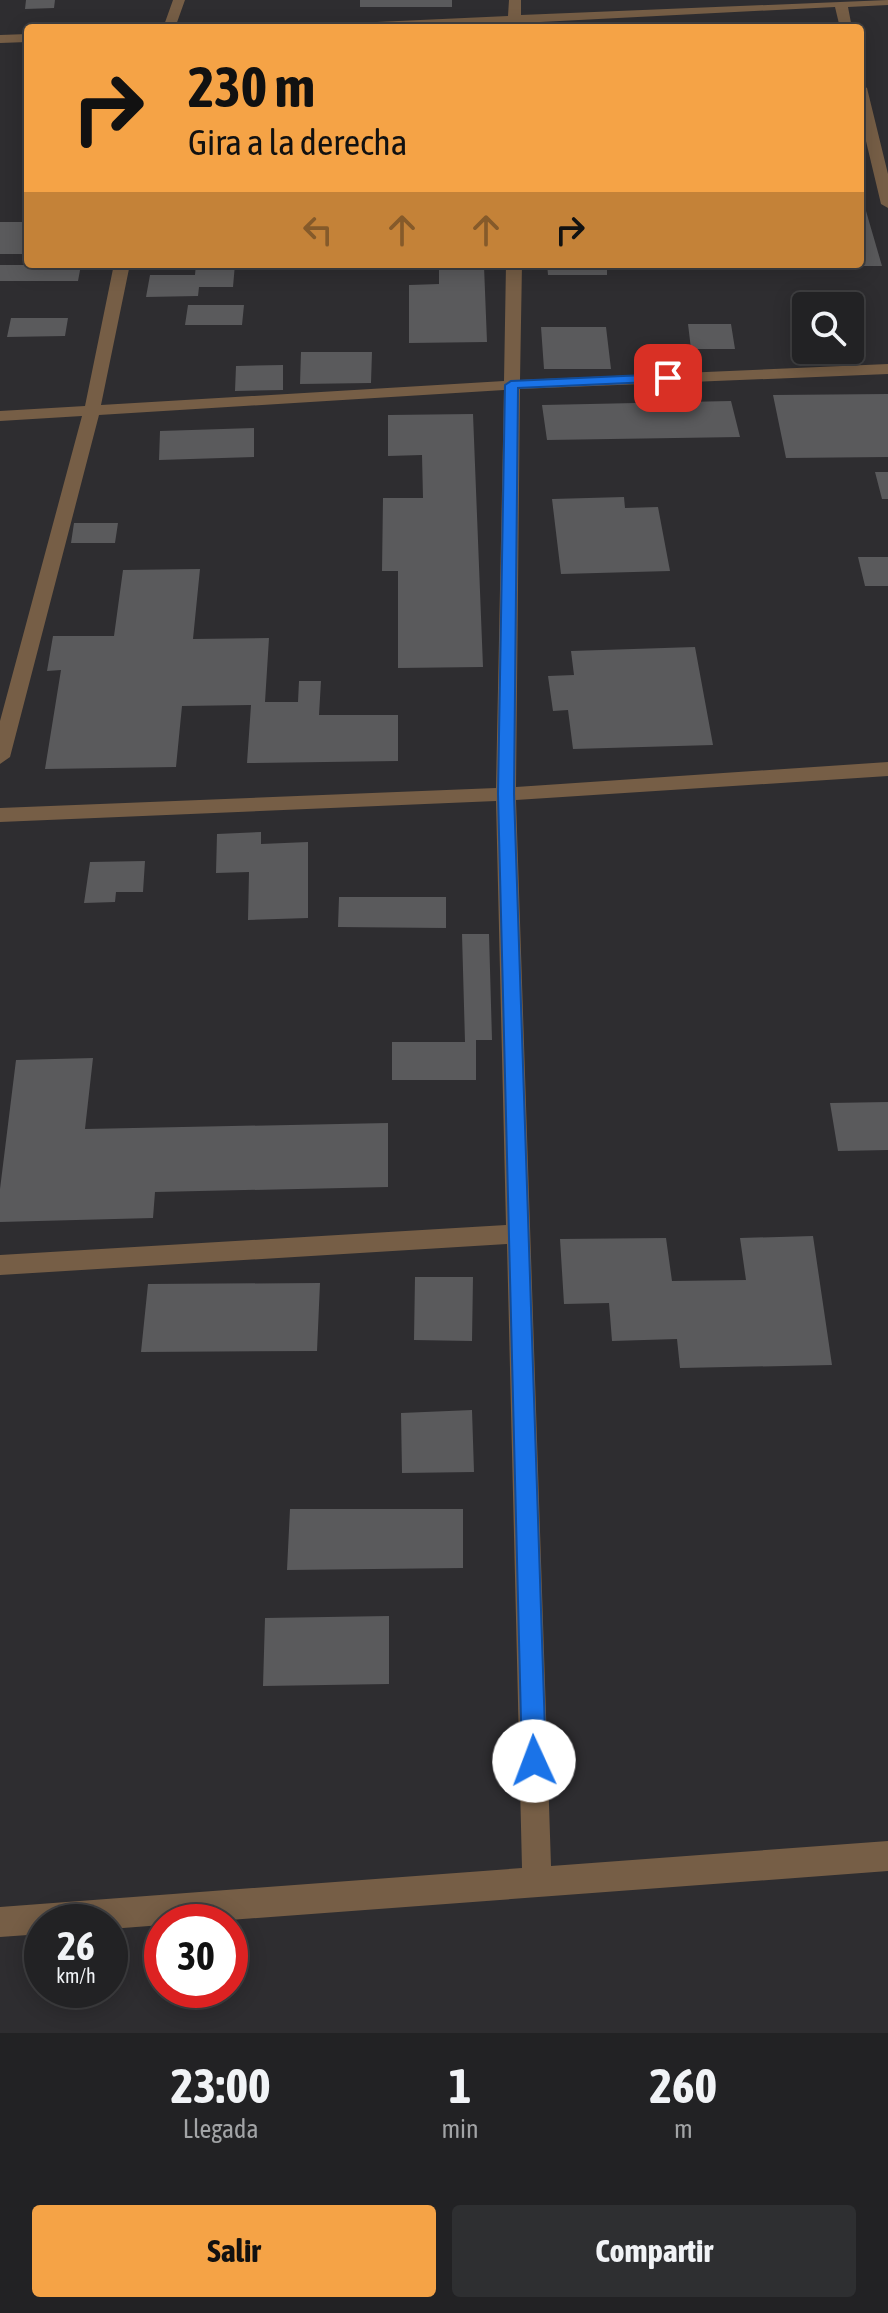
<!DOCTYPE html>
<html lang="es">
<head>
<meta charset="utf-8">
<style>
	:root { --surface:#222224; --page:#2e2f31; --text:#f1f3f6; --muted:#a2a4a6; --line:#3f3f41; --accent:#f5a346 }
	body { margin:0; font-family:"Asap Condensed",sans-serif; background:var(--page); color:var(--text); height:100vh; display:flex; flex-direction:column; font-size:30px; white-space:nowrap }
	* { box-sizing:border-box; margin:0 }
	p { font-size:26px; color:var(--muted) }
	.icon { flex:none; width:44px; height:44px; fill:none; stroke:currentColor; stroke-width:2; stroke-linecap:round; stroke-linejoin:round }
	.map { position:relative; height:2033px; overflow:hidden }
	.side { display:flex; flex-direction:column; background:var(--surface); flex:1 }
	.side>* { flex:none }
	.guide { position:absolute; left:24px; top:24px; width:840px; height:244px; border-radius:8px; box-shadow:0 4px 20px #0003,0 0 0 2px var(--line); background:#f5a346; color:#111; overflow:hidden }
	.controls { position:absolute; left:792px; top:292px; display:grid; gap:16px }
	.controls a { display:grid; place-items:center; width:72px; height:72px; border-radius:8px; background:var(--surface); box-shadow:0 4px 20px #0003,0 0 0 2px var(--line); font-size:40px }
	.speed { position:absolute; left:24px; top:1904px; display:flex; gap:16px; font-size:40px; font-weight:700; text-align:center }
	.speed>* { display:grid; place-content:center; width:104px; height:104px; border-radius:50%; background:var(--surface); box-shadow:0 4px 20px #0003,0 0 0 2px var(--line); line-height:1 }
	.speed small { font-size:20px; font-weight:400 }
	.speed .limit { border:12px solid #d22; background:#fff; color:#111 }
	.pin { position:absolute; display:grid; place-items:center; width:68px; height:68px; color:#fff; margin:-34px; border-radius:16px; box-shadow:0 4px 12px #0006 }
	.me { position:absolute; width:88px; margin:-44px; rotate:358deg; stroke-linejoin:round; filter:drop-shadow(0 0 6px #0008) }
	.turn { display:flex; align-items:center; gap:28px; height:168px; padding:0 32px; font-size:36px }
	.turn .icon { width:104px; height:104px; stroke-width:2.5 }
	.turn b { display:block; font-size:56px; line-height:68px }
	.lanes { display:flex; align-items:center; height:76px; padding:0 32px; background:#0003; justify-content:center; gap:40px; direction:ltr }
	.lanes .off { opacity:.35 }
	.eta { display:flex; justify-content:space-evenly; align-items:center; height:136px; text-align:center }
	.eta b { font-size:48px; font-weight:700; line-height:56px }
	.button { display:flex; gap:16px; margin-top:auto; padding:16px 32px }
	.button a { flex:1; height:92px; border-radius:8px; background:var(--accent); color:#111; font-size:32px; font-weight:700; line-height:92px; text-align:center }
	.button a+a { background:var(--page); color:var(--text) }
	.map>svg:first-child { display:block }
	.building { fill:#5a5a5c }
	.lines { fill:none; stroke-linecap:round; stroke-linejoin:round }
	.minor { fill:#765e46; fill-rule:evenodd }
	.route { fill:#1a73e8; stroke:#114b97; stroke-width:2 }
</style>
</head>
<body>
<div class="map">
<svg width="888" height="2033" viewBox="0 0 888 2033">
	<rect width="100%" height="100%" fill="#2e2d30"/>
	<path class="building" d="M26,0H55L54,8L25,9Z
		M360,0H452V7H360Z
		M860,211H866L882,266H860Z
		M0,222H28V254H0Z
		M196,264H235L233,287H199L198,296L146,297L150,275H195Z
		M547,264H607V275H548Z
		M0,265H81L78,281H0Z
		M484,266L487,342L409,343V285L439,284V267Z
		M188,305H244L242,325H185Z
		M11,318H68L65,336L7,337Z
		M688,324H731L735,349H691Z
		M541,327H606L611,369H544Z
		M301,352H372L371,383L300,384Z
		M283,365V390L235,391L236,366Z
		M888,394V457L786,458L773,395Z
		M731,401L740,437L547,440L542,405Z
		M473,414L483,667L398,668V571H382L383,498H423L422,455L388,456V415Z
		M254,428V457L159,460L160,431Z
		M875,472H888V499H882Z
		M624,497L625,508L658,507L670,571L561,574L552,499Z
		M74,523H118L115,543H71Z
		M858,557H888V586H865Z
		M200,569L193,639L269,638L265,702H298L299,681H321L319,715H398V761L247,763L251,705L182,706L176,767L45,769L61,670L47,671L53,636H114L123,570Z
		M695,647L713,745L573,749L568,710L553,711L548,676L574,675L571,651Z
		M261,832V844L308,842V918L248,920L249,872L216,873L217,834Z
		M145,861L143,892H116L115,902L84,903L90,862Z
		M339,897H446V928L338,927Z
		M462,934H489L492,1040H476V1080H392V1042H465Z
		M93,1058L85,1129L388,1123V1187L155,1192L153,1218L0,1222V1189L16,1060Z
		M888,1102V1150L838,1151L830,1103Z
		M813,1236L832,1365L680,1368L677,1339L612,1341L609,1303L564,1304L560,1239L666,1238L672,1281L746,1280L740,1238Z
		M415,1277H473L472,1341L414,1340Z
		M320,1283L317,1351L141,1352L148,1284Z
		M472,1410L474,1472L402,1473L401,1413Z
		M290,1509H463V1568L287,1570Z
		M389,1616V1684L263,1686L265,1618Z"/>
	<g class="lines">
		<path class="minor" d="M173,0H185L175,28H163Z
			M509,0H521V15L888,0V5L848,7L852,28H840L835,7L521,23L520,28H508V23L327,28L333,24L508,16Z
			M28,34V42L0,43V35Z
			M860,84L867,88L888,174V208L881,204L860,116Z
			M114,264H130L101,405L504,381L506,264H522L520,380L888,364V374L520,389L516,787L888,762V776L516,800L551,1866L888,1841V1871L203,1922H162V1925L110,1929V1922H42V1934L0,1937V1907L522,1868L507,1244L0,1275V1255L506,1225L496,801L0,822V808L496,788L504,390L99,415L10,757L0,764V721L82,416L0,421V411L85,406Z"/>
	</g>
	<path class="route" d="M668,374L673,375V381L518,388L514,794L546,1761L542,1769L534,1772L525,1769L522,1761L498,794L505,385L511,381Z"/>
</svg>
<div class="controls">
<a><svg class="icon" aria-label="search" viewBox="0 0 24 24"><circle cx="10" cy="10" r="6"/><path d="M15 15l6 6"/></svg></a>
</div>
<div class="speed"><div>26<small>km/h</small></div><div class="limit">30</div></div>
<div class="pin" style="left:668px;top:378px;background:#d93025"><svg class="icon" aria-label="arrive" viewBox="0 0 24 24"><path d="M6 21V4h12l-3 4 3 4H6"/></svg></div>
<svg class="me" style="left:534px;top:1761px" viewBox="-20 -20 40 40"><circle r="19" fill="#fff"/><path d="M0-13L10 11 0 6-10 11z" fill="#1a73e8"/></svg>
<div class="guide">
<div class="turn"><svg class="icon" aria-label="right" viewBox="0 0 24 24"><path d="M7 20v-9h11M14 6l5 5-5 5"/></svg><div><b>230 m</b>Gira a la derecha</div></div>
<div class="lanes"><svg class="icon off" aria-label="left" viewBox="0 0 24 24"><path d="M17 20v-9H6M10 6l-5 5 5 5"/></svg><svg class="icon off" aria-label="ahead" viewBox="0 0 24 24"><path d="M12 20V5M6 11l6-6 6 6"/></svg><svg class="icon off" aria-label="ahead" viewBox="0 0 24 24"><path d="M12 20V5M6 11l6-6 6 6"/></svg><svg class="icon" aria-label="right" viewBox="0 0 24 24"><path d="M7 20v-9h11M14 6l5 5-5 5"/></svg></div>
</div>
</div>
<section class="side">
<div class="eta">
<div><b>23:00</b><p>Llegada</p></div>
<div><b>1</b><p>min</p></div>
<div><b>260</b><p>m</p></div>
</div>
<div class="button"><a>Salir</a><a>Compartir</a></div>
</section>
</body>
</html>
